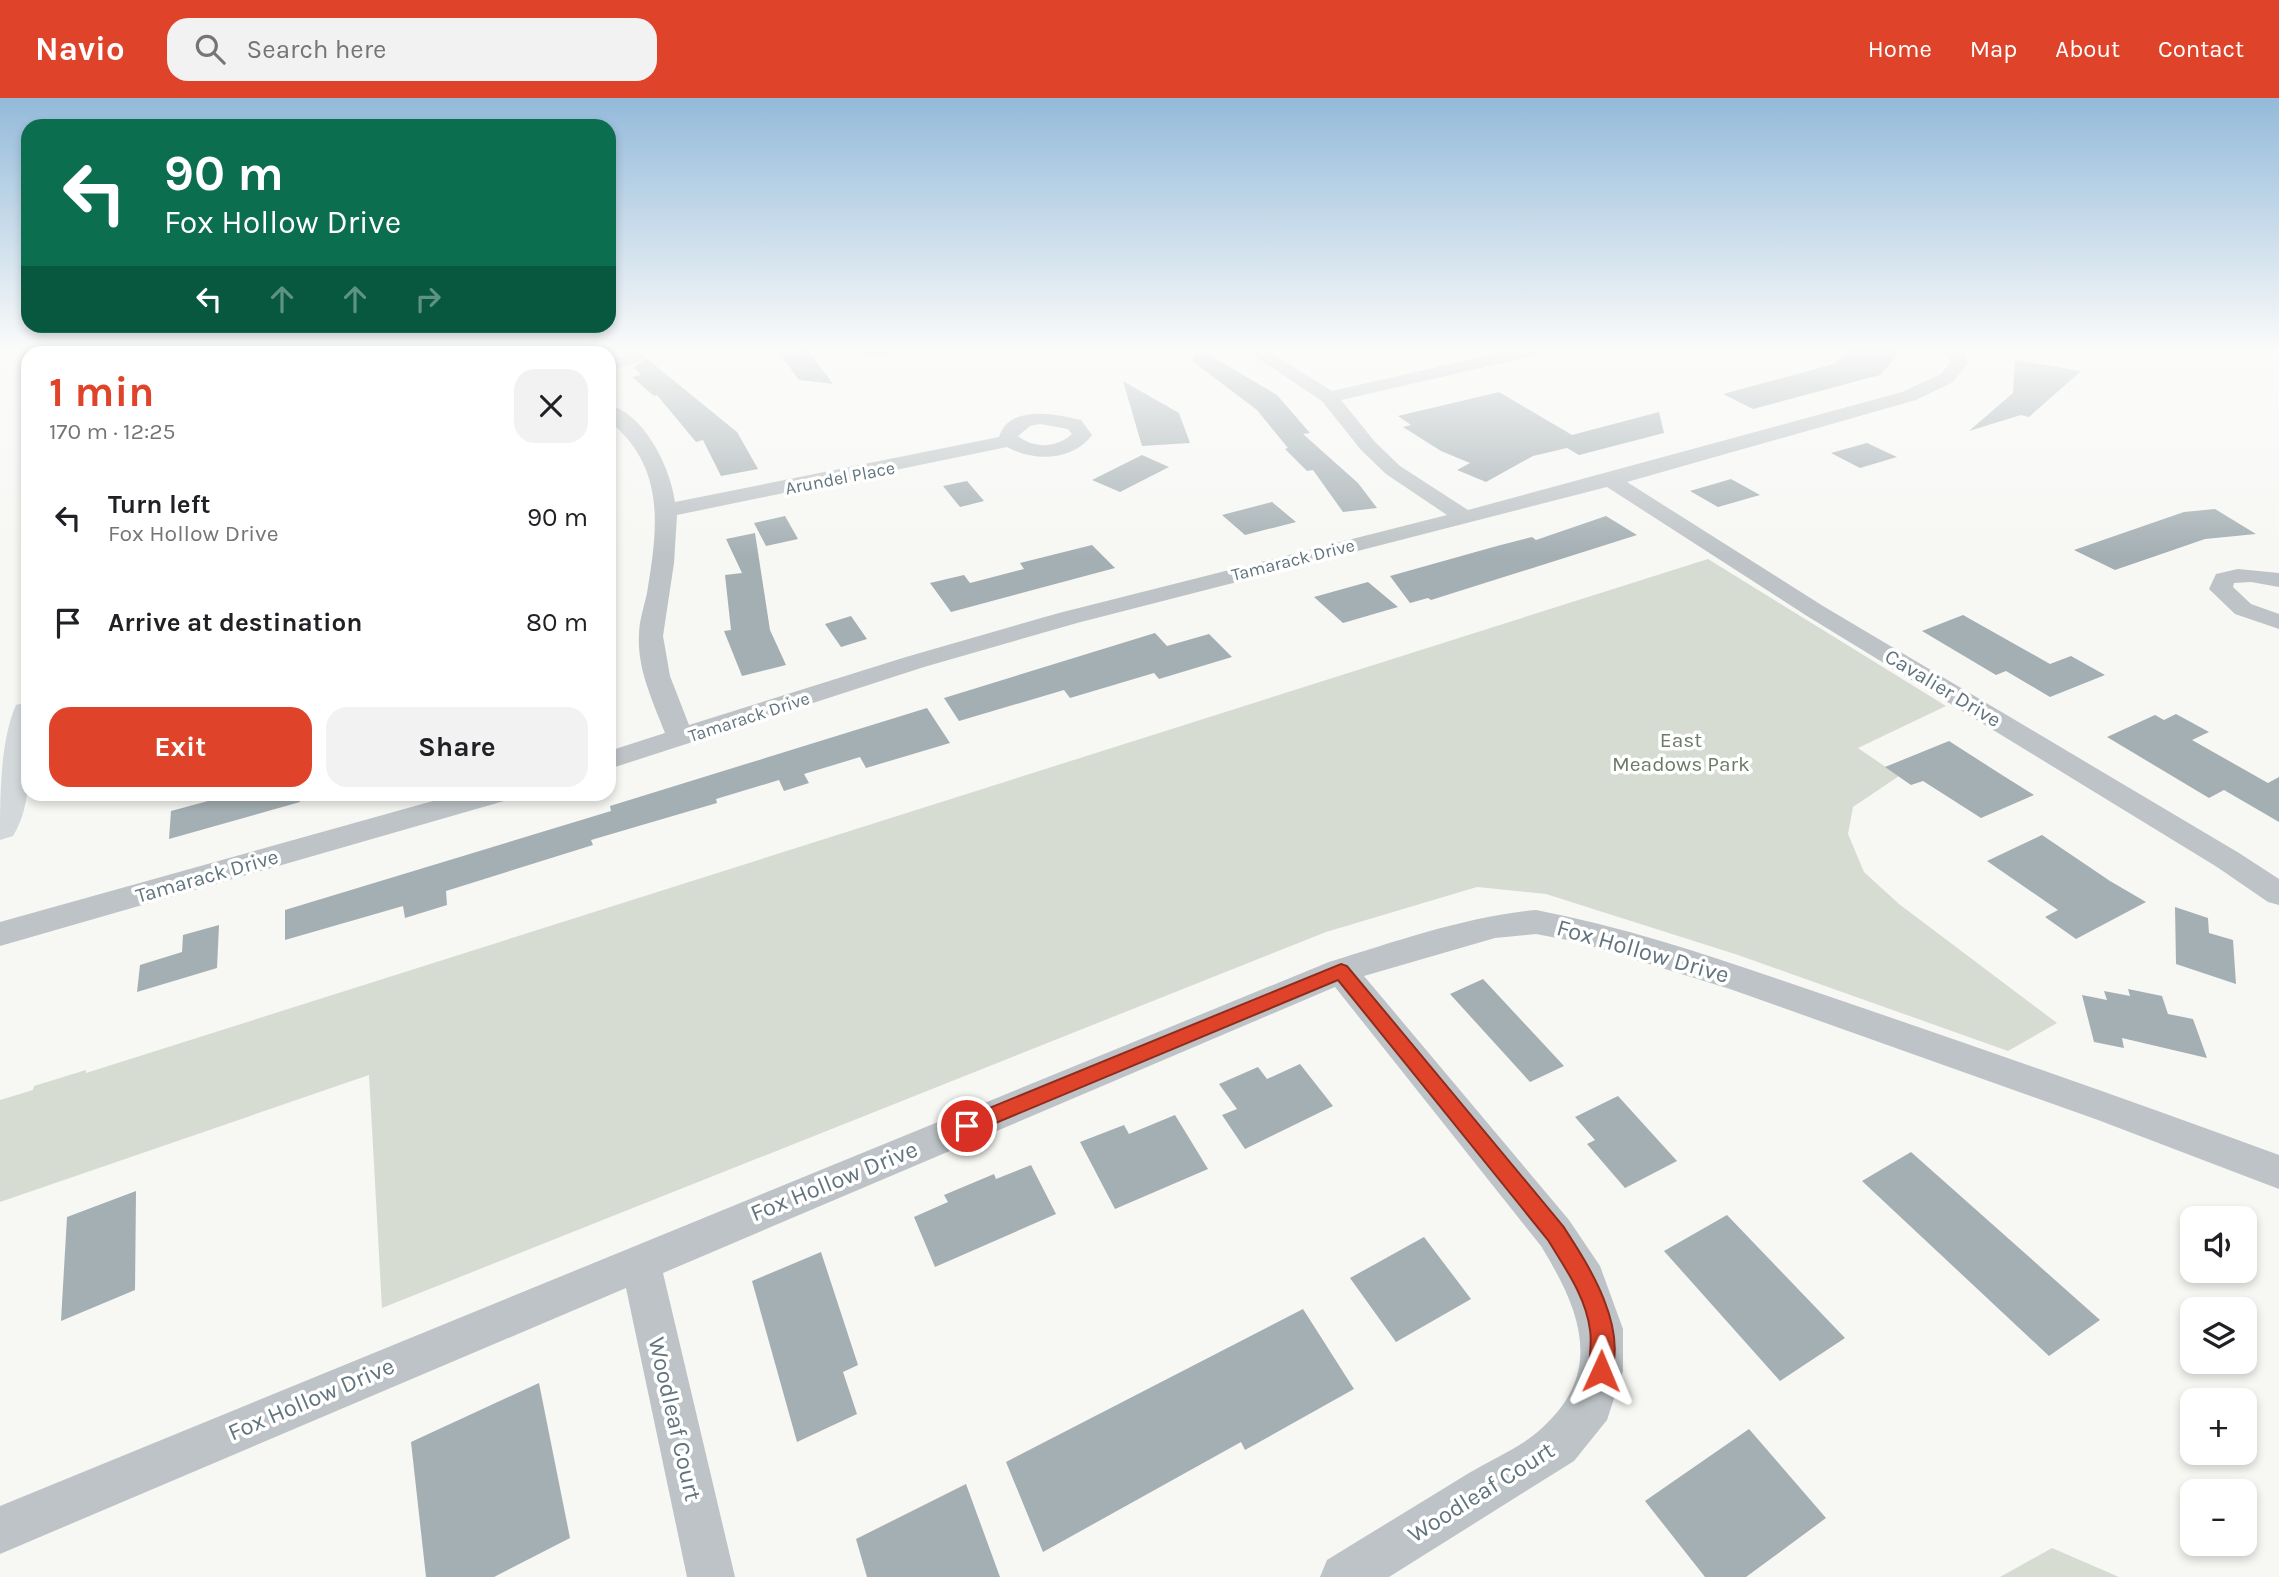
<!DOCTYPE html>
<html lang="en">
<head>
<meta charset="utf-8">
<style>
	:root { --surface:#fff; --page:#f2f2f2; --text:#202124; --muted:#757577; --accent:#df442b }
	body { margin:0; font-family:Karla,sans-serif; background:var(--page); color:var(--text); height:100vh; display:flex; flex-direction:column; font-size:26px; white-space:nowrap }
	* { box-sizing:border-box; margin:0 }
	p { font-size:23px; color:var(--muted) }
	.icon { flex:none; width:38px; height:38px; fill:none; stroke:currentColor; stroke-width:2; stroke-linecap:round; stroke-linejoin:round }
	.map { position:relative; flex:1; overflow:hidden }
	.sheet { position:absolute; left:21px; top:248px; width:595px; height:455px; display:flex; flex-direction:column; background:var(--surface); border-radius:21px; box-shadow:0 4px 10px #0003 }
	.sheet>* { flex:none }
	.banner { position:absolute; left:21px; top:21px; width:595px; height:214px; border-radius:21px; box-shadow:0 4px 10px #0003; background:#0b6e4f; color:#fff; overflow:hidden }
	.tools { position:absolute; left:2180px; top:1108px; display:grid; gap:14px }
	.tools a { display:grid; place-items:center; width:77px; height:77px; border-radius:14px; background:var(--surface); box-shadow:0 4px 10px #0003; font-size:35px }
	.pin { position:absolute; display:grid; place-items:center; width:60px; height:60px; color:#fff; margin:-30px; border:4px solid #fff; border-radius:50%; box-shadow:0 2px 7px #0007 }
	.me { position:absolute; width:77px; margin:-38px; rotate:1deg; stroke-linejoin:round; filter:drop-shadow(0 0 5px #0008) }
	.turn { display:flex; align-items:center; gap:24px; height:147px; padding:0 28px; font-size:32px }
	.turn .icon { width:91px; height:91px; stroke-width:2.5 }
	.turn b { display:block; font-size:49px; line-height:60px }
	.lanes { display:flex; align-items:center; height:66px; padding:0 28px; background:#0003; justify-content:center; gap:35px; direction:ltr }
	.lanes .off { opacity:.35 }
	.round { display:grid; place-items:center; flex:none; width:74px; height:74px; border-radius:21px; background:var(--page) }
	.head { display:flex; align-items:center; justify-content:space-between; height:119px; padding:0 28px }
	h1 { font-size:42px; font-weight:700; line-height:52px; color:var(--accent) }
	.action { display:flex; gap:14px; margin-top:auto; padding:14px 28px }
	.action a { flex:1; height:80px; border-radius:21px; background:var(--accent); color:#fff; font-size:28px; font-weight:700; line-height:80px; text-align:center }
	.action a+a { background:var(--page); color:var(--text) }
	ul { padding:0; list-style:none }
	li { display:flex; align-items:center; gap:21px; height:105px; padding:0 28px }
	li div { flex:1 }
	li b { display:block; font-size:26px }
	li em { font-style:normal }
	header { display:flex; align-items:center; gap:42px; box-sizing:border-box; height:98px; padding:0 35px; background:var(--accent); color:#fff }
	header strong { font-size:33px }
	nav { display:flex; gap:38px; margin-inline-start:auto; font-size:24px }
	.search { width:490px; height:63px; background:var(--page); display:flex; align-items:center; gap:18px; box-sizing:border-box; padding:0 24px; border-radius:21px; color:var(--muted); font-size:26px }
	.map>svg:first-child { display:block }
	.green { fill:#d7dcd3 }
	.building { fill:#a4afb3 }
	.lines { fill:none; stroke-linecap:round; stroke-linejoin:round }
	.minor { fill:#bdc3c6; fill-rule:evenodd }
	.secondary { fill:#d3d8db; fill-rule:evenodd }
	.route { fill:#df442b; stroke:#912c1c; stroke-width:2 }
	.labels { text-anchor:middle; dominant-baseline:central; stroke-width:7; stroke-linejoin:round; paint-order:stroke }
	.far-street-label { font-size:18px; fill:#62757e; stroke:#fff }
	.street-label { font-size:21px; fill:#62757e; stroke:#fff }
	.park-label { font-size:21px; fill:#6c7b65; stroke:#fff }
	.near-street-label { font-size:24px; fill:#62757e; stroke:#fff }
</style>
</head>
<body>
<header>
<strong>Navio</strong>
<div class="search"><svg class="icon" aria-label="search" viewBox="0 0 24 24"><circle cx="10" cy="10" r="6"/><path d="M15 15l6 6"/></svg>Search here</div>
<nav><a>Home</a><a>Map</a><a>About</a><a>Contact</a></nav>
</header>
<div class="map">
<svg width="2279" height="1479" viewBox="0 0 2279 1479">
	<rect width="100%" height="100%" fill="#f7f7f4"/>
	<path class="green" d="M1708,461L1946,608L1858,650L1899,678L1853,709L1848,736L1864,774L1899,806L2057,925L2008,953L1738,857L1546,796L1477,789L1326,834L382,1210L369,977L0,1104V1002L33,992L34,988L86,972V975Z
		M2052,1450L2119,1479H2000Z"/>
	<path class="building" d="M807,251L833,286L799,282L779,255Z
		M1199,251L1277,297L1310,335L1303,336L1358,385L1377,410L1343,414L1313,372L1307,373L1285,351L1288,350L1257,312L1192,263Z
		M1849,251H1903L1880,277L1753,311L1723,296L1834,266Z
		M646,260L737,334L758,371L721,378L703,342L696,344L657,297L654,298L632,279L641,277L634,269Z
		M2015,262L2081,273L2029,319L2021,317L1969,333L2013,295Z
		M1123,283L1179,315L1190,345L1142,348Z
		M1499,294L1572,337L1659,314L1664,335L1579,357L1567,350L1533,358L1486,384L1457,372L1470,365L1441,353L1403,329L1411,327L1398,318Z
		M1867,345L1897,359L1860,370L1831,355Z
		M1142,357L1169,369L1120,394L1092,382Z
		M1731,381L1760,397L1718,409L1690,393Z
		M967,383L984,403L960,409L943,388Z
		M1272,404L1296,424L1245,437L1222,417Z
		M2215,411L2256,436L2205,441L2115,472L2074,452L2184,414Z
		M785,418L798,441L766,448L754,425Z
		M1606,418L1637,437L1431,502L1428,500L1410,505L1390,478L1497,448L1532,439L1536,442Z
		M755,435L770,532L786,567L742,578L724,533L731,532L725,477L742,475L726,441Z
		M1092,447L1115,470L951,514L930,485L964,477L970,485L1024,471L1020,465Z
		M1368,484L1398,509L1343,525L1314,499Z
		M1963,517L2050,566L2071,558L2105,577L2050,599L2006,573L1996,577L1922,533Z
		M851,518L867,541L841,549L825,526Z
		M1155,535L1167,548L1209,536L1232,559L1159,581L1154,575L1070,600L1064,592L959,623L944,600Z
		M927,610L950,645L866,670L860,659L804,676L809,685L784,693L779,682L716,701L717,705L591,742L593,747L446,793L447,807L405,820L403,808L285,842V812L611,713L610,708Z
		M2176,616L2209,634L2192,642L2268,685L2279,679V724L2224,692L2209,700L2107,639L2155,617L2164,622Z
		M1949,643L2002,677L2034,697L1981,720L1923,683L1911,687L1885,669Z
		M234,696H299L300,704L169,741L171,713Z
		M2042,737L2110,783L2146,804L2076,841L2045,819L2058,812L1987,763Z
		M2175,809L2208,820L2209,835L2233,842L2236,886L2176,866Z
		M219,827L217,870L137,894L140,867L182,854L183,837Z
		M1483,881L1564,968L1530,984L1450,896Z
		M2128,891L2162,898L2168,916L2193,921L2207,960L2122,940L2124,950L2094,944L2082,897L2107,902L2104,893L2130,898Z
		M1300,966L1333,1008L1245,1051L1222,1017L1237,1011L1219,986L1258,969L1267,981Z
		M1618,998L1677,1063L1625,1090L1587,1046L1595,1042L1575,1019Z
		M1175,1017L1208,1071L1115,1111L1080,1044L1124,1027L1129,1036Z
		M1911,1054L2100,1222L2049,1258L1862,1083Z
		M1031,1067L1056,1116L935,1169L914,1119L948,1104L944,1097L994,1076L996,1081Z
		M136,1093L135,1192L61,1223L67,1119Z
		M1727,1117L1845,1240L1780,1283L1664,1153Z
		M1424,1139L1471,1201L1396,1244L1350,1180Z
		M821,1154L858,1267L843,1274L857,1316L797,1344L752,1183Z
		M1303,1211L1354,1291L1245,1352L1241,1344L1043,1454L1006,1364Z
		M539,1285L570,1440L494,1479H426L411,1344Z
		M1749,1331L1826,1420L1746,1479H1705L1645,1403Z
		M966,1386L1000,1479H867L856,1441Z"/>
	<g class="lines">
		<path class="minor" d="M464,251H481L483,256H466Z
			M568,251H585L582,256H565Z
			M632,251H651L638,265L609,272V262L626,257Z
			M852,251H902C893,260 861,260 852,251Z
			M1244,251H1265L1332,293L1517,251H1550L1542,256L1341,302L1375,344L1400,368L1468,412L1902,294L1941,276L1950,265L1945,251H1962L1968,265L1953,284L1916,302L1627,384L1823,508L2239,755L2279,781V807L2268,804L2217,769L1807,518L1607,389L1077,525L924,569L609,671V653L665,635C653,604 637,571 639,537C639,523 644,509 647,495C658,429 666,369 609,323V307C645,316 671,371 675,404L999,339C1009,306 1055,316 1081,322L1092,337C1073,363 1034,364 1007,349L677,417L674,465L663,538L670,578L689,627L906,559L1059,515L1447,417L1386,376L1361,352L1322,303ZM1040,326L1068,331L1072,336C1057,350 1034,351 1018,338L1030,328Z
			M2238,471L2279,475V489L2251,484L2234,485L2233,489L2251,506L2279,516V531L2235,516L2209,491L2216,476Z
			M458,696H508L504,703L0,848V824Z
			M1536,812C1647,833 1753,873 1860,909C2000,957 2140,1006 2279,1057V1091L2098,1022L1730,891L1578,844L1536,836L1495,840L1364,878L1569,1122L1600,1168L1623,1231V1273L1607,1322L1574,1363L1389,1479H1320L1327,1462C1374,1433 1422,1404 1469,1375C1492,1361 1522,1349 1542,1330C1606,1273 1579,1210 1541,1148L1335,889L663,1175L735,1479H687L626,1190L0,1456V1408L1329,864C1398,843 1464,819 1536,812Z"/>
		<path class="secondary" d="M105,251H127L126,256H104Z
			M28,604C28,646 36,701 13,738L0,742C0,700 0,643 16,607Z"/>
	</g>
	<linearGradient id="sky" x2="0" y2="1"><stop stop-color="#93bada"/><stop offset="0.55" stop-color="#fbfbfa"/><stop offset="1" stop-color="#fbfbfa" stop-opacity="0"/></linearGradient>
	<rect width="2279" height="458" fill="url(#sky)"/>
	<path class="route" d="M1341,866L1347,868L1563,1128C1589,1168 1630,1231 1609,1281L1601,1284L1593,1281C1586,1265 1593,1248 1590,1232C1586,1199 1565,1170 1548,1142L1338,882L974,1034L967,1036L960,1034L957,1028L960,1022Z"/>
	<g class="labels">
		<g class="far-street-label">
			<text transform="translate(840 380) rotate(-11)">Arundel Place</text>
			<text transform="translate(1293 462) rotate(-14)">Tamarack Drive</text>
			<text transform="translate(749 619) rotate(-18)">Tamarack Drive</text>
		</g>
		<g class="street-label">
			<text transform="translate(1943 590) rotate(31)">Cavalier Drive</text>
			<text transform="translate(207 778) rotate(-16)">Tamarack Drive</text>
		</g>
		<g class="park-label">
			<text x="1681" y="642">East<tspan x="1681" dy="24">Meadows Park</tspan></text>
		</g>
		<g class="near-street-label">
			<text transform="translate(1643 853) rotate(16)">Fox Hollow Drive</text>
			<text transform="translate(834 1083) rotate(-22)">Fox Hollow Drive</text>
			<text transform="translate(311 1301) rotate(-23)">Fox Hollow Drive</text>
			<text transform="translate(675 1321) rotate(77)">Woodleaf Court</text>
			<text transform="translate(1481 1394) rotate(-32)">Woodleaf Court</text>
		</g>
	</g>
</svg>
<div class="tools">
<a><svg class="icon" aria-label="sound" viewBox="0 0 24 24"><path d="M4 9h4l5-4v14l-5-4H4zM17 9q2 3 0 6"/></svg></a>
<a><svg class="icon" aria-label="layers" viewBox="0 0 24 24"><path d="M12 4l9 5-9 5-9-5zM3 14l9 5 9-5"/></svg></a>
<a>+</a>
<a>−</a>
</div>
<div class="pin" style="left:967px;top:1028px;background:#d93025"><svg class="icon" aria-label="arrive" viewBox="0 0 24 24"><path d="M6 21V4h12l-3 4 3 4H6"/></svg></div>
<svg class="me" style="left:1601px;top:1273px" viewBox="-20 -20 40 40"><path d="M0-17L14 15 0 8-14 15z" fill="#df442b" stroke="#fff" stroke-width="4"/></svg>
<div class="banner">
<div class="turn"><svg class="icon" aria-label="left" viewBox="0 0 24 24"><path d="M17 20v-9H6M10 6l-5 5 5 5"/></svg><div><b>90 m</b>Fox Hollow Drive</div></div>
<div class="lanes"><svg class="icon" aria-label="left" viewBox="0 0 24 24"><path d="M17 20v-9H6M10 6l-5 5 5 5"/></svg><svg class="icon off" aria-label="ahead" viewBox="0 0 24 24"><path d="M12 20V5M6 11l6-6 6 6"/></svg><svg class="icon off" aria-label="ahead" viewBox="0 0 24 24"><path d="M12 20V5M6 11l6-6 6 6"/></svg><svg class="icon off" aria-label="right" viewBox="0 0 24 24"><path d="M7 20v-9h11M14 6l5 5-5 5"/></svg></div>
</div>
<section class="sheet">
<div class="head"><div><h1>1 min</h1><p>170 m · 12:25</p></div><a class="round"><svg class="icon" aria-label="close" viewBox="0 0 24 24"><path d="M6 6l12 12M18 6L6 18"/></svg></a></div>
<ul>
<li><svg class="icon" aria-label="left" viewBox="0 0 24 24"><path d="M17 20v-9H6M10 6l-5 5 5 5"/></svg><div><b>Turn left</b><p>Fox Hollow Drive</p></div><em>90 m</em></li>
<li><svg class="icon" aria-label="arrive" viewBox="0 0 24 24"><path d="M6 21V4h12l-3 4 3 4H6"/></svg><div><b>Arrive at destination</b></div><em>80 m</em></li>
</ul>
<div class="action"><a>Exit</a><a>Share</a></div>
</section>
</div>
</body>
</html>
